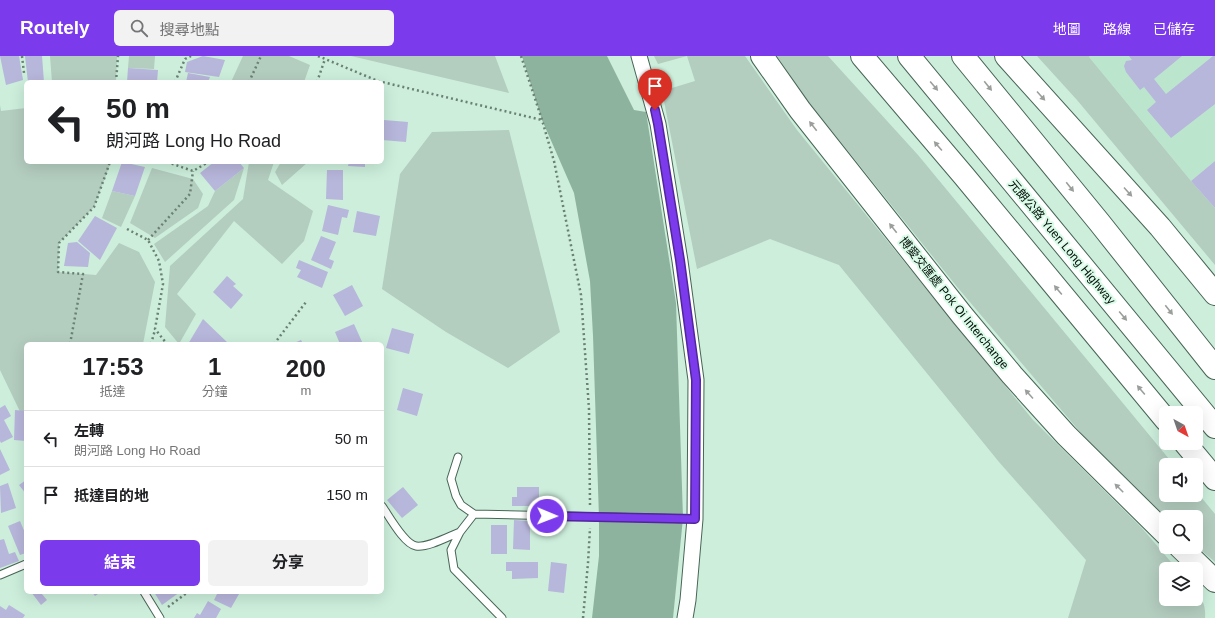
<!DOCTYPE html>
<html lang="zh-TW">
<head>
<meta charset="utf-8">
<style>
	:root { --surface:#fff; --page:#f2f2f2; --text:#202124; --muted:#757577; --line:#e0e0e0; --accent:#7c3aed }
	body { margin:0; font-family:Helvetica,"Noto Sans TC",sans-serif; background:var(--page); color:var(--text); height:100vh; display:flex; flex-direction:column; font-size:15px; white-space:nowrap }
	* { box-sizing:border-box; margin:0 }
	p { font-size:13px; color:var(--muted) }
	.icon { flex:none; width:22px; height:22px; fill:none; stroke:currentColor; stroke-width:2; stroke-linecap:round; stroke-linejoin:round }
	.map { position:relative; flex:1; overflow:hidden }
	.sheet { position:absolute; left:24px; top:286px; width:360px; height:252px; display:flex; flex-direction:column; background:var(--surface); border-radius:6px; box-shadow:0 4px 16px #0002 }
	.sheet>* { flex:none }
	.guide { position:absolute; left:24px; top:24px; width:360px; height:84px; border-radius:6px; box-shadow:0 4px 16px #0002; background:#fff; color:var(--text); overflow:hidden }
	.needle { width:26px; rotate:140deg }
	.fabs { position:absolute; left:1159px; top:350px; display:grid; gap:8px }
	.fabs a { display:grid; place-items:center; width:44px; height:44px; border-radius:6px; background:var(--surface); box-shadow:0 4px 16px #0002; font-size:20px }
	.pin { position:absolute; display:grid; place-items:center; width:34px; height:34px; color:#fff; margin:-41px -17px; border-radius:50% 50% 50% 0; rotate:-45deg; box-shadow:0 0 4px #0007 }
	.pin .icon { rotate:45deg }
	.me { position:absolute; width:44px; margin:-22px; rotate:91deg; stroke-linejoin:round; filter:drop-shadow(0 0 3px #0008) }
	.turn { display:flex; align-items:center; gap:14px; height:84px; padding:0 16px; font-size:18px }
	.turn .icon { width:52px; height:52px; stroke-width:2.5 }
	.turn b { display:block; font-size:28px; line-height:34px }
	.eta { display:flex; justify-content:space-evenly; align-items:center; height:68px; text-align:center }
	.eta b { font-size:24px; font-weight:700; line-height:28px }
	.cta { display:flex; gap:8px; margin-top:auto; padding:8px 16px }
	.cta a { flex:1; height:46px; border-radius:6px; background:var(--accent); color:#fff; font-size:16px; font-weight:700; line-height:46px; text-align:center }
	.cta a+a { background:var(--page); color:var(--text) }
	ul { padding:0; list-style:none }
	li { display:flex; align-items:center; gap:12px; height:56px; padding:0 16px; border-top:1px solid var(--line) }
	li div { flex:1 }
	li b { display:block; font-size:15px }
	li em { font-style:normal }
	header { display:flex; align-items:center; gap:24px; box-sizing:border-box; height:56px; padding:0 20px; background:var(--accent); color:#fff }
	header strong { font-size:19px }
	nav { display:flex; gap:22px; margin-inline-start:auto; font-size:14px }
	.search { width:280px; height:36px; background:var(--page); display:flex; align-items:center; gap:10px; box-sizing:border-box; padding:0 14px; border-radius:6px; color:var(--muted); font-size:15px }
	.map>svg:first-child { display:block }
	.built { fill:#bce5ce }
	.green { fill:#b3cdbf }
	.water { fill:#8db39f }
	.building { fill:#b7b6db }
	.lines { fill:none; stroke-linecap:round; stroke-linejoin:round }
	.lane-casing { stroke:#486556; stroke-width:9 }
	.street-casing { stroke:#486556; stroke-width:17 }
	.primary-casing { stroke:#486556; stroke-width:24 }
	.highway-casing { stroke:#486556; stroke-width:24 }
	.path { stroke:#6b8174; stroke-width:2.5; stroke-dasharray:2 3; stroke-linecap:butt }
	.lane { stroke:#fff; stroke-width:7 }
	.street { stroke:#fff; stroke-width:15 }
	.primary { stroke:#fff; stroke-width:22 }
	.highway { stroke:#fff; stroke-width:22 }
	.oneway { fill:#9b9f9c }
	.route-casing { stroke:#51269a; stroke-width:10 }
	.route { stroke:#7c3aed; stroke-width:7 }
	.labels { text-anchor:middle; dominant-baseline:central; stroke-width:4; stroke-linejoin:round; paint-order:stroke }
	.street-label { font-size:12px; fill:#040e08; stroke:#d9fbe8 }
</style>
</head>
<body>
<header>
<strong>Routely</strong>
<div class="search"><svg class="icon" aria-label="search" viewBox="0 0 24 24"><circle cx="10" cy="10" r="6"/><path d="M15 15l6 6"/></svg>搜尋地點</div>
<nav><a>地圖</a><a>路線</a><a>已儲存</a></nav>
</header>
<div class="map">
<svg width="1215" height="562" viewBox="0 0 1215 562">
	<rect width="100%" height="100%" fill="#cceedb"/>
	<path class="built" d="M1090,0H1215V105L1191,125L1089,1Z"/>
	<path class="green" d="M50,0H117L116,26H52Z
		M129,0H155L154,13L128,12Z
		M243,0H289L310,9L304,26H231Z
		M351,0H495L509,37Z
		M654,0H687L658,8Z
		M687,0H745L797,74L1033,364L1141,471L1177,513H1166V543H1196V535C1203,542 1206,552 1205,562H1068L1086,504L999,406L839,209L770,183L697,213L662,35L695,25Z
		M777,0H828L918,99L1174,409H1166V439H1196V435L1215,458V506L1196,490V461H1166V463L1092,390L958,232L803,39Z
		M1037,0H1090L1089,1L1191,125L1215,152V209L1077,44Z
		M0,49L1,55L26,52V106H111L94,151L59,187L58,216L96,219L119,187L139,196L155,226L143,288H26V368L0,314Z
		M509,74L560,276L508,312L446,276L382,233L400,118L432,76Z
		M249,106H274L268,124L313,155L304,185L282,208L234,165L177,238L196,258L179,288L165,271L170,210L243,143Z
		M281,106H305L307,107L282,129L275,116Z
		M152,112L193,123L203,138L198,152L155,182L130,167Z
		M244,112L234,144L165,206L154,188L208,150L215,135Z
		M112,135L135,140L121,171L102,162Z"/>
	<path class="water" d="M522,0H607L634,54L646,56L676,247L683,462L673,562H592L599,500V462L593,280L590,225L574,137L542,64Z"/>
	<path class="building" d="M0,0H19L23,24L6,29Z
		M25,0H42L44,26H28Z
		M203,0L225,4L219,21L185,16L187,6Z
		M1129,0H1182L1154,23L1166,38L1213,0H1215V48L1171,82L1147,54L1156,46L1144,31L1140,34L1126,16L1124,10L1126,5L1132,4Z
		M128,12L158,14L157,26H127Z
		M188,17L210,21L208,26H186Z
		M384,64L408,66L406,86L382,84Z
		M1215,105V152L1191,125Z
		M122,106L145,111L135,140L112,135Z
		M214,106H239L244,112L215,135L200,117Z
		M349,106H365V111L348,110Z
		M327,114H343V144L326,143Z
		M328,149L349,154L347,162L342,161L338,179L322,175Z
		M357,155L380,160L376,180L353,176Z
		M95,160L117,172L100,204L78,185Z
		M321,180L336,186L329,203L334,205L331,213L311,204Z
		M77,186L90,197L88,211L64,210L68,187Z
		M299,204L328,216L322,232L297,221L301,214L296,212Z
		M227,220L236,228L233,230L243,239L231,253L213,236Z
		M352,229L363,250L345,260L333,239Z
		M203,263L229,288H188Z
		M354,268L363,288H340L335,276Z
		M392,272L414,278L409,298L386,292Z
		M301,284L303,288H292Z
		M403,332L423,338L417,360L397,354Z
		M5,349L11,360L4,364L13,381L1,387L0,385V352Z
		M15,354L26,355V385L14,384Z
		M0,393L10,414L0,419Z
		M26,424V438L19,429Z
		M8,427L16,452L1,457L0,430Z
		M403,431L418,449L402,462L387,444Z
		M517,431H539V450H512V441H517Z
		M514,464L530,465V494L513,493Z
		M20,465L26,479V497L20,499L8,470Z
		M491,469H507V498H491Z
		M4,483L9,498L15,496L19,505L0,512V484Z
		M506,506H538V522L512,523V515H506Z
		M551,506L567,508L564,537L548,535Z
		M31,536H43L41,537L47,544L41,549Z
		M92,536H101L95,540Z
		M154,536H180L162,549Z
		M218,536H235L239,538L231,552L214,544Z
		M208,545L221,553L216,562H194L197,557L200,559Z
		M9,549L25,559L23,562H0V550L6,554Z"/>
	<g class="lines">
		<g class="lane-casing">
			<path id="lane" d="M458,401L451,423L456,440L461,449L474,458
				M382,450C389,460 404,488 416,490C428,492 449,480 460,476
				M0,519L26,508
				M144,536L160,562
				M502,562L454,513L451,494L460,476L474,458L695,463"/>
		</g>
		<g class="street-casing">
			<path id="street" d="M639,0L658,68L680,205L696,324L695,463L688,544L685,562"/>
		</g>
		<g class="primary-casing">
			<path id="primary" d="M762,0L800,54L962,259L1012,319L1066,379L1166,478
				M1006,0L1160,171L1215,238
				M1180,491L1215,525"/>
		</g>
		<g class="highway-casing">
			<path id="highway" d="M862,0L964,120L1166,364
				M909,0L1215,371
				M963,0L1099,166L1215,312
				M1185,387L1215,423"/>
		</g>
		<path class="path" d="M22,0L24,17
			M318,0L378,25L542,64
			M521,0L542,64L554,105L581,239L589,353L590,449
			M116,26L118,0
			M175,26L185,3L191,0
			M249,26L261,0
			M317,26L325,3
			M167,106L193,115L205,108L207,106
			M127,173L148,184L159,205L163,228L155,273L167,288
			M148,184L190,138L193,115
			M70,288L83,218L58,216L59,187L94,151L110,106
			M151,288L155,274
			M274,288L306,246
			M168,551L188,536
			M583,562L588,507L590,472"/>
		<use href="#lane" class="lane"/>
		<use href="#street" class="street"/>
		<use href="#primary" class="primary"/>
		<use href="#highway" class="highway"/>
	</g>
	<defs><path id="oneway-solid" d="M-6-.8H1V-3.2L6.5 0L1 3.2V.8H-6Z"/></defs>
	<g class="oneway">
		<use href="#oneway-solid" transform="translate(934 30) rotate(50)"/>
		<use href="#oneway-solid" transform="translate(988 30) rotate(51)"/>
		<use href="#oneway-solid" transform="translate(1041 40) rotate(48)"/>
		<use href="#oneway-solid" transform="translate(813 70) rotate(-128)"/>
		<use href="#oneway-solid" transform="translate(938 90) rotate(-131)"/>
		<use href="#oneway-solid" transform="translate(1070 131) rotate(51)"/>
		<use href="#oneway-solid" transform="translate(1128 136) rotate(48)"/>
		<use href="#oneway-solid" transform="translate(893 172) rotate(-128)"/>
		<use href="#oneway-solid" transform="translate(1058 234) rotate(-130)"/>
		<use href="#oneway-solid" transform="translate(1169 254) rotate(52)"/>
		<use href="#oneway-solid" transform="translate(1123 260) rotate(50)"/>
		<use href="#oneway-solid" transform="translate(1141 334) rotate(-130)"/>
		<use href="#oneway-solid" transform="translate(1029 338) rotate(-132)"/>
		<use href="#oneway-solid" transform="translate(1119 432) rotate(-135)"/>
	</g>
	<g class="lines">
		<g class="route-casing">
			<path id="route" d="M547,460L695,463L696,324L680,204L658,68L655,54"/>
		</g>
		<use href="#route" class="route"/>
	</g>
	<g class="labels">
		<g class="street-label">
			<text transform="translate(1062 186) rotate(50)">元朗公路 Yuen Long Highway</text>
			<text transform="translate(954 247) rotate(51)">博愛交匯處 Pok Oi Interchange</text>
		</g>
	</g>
</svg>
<div class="fabs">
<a><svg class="needle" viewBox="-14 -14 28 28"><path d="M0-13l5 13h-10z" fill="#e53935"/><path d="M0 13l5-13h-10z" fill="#757577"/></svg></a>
<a><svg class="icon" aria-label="sound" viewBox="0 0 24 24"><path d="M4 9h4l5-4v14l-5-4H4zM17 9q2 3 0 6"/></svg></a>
<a><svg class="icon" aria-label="search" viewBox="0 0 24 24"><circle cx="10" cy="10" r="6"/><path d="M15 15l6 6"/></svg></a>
<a><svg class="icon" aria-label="layers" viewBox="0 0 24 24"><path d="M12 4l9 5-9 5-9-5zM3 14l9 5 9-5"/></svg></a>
</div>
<div class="pin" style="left:655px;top:54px;background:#d93025"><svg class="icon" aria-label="arrive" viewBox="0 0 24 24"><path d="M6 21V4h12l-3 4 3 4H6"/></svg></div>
<svg class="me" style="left:547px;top:460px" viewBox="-20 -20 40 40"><circle r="17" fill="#7c3aed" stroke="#fff" stroke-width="3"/><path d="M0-11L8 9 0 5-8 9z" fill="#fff"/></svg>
<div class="guide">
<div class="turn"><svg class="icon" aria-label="left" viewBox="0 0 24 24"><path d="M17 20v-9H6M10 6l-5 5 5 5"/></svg><div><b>50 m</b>朗河路 Long Ho Road</div></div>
</div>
<section class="sheet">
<div class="eta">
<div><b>17:53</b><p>抵達</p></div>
<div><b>1</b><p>分鐘</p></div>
<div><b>200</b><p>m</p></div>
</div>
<ul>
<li><svg class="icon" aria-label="left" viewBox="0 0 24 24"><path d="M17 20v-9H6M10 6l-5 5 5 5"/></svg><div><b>左轉</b><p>朗河路 Long Ho Road</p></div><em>50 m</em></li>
<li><svg class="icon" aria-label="arrive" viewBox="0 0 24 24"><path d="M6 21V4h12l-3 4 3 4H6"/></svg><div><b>抵達目的地</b></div><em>150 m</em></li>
</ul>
<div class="cta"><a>結束</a><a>分享</a></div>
</section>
</div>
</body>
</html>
